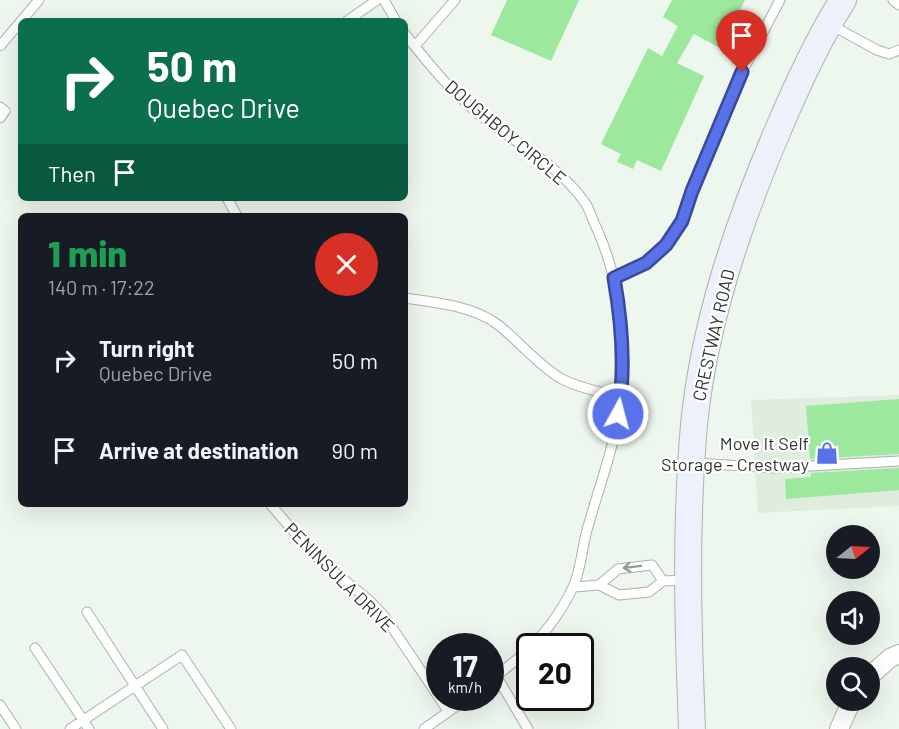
<!DOCTYPE html>
<html lang="en">
<head>
<meta charset="utf-8">
<style>
	:root { --surface:#171b24; --page:#242831; --text:#f1f3f6; --muted:#9ea1a6 }
	body { margin:0; font-family:Barlow,sans-serif; background:var(--page); color:var(--text); height:100vh; display:flex; flex-direction:column; font-size:22px; white-space:nowrap }
	* { box-sizing:border-box; margin:0 }
	p { font-size:20px; color:var(--muted) }
	.icon { flex:none; width:33px; height:33px; fill:none; stroke:currentColor; stroke-width:2; stroke-linecap:round; stroke-linejoin:round }
	.map { position:relative; flex:1; overflow:hidden }
	.details { position:absolute; left:18px; top:213px; width:390px; height:294px; display:flex; flex-direction:column; background:var(--surface); border-radius:9px; box-shadow:0 6px 24px #0002 }
	.details>* { flex:none }
	.top-card { position:absolute; left:18px; top:18px; width:390px; height:183px; border-radius:9px; box-shadow:0 6px 24px #0002; background:#0b6e4f; color:#fff; overflow:hidden }
	.needle { width:39px; rotate:72deg }
	.controls { position:absolute; left:826px; top:525px; display:grid; gap:12px }
	.controls a { display:grid; place-items:center; width:54px; height:54px; border-radius:50%; background:var(--surface); box-shadow:0 6px 24px #0002; font-size:30px }
	.speed { position:absolute; left:426px; top:633px; display:flex; gap:12px; font-size:30px; font-weight:700; text-align:center }
	.speed>* { display:grid; place-content:center; width:78px; height:78px; border-radius:50%; background:var(--surface); box-shadow:0 6px 24px #0002; line-height:1 }
	.speed small { font-size:15px; font-weight:400 }
	.speed .limit { border:3px solid #111; border-radius:9px; background:#fff; color:#111 }
	.pin { position:absolute; display:grid; place-items:center; width:51px; height:51px; color:#fff; margin:-62px -26px; border-radius:50% 50% 50% 0; rotate:-45deg; box-shadow:0 0 6px #0007 }
	.pin .icon { rotate:45deg }
	.me { position:absolute; width:66px; margin:-33px; rotate:7deg; stroke-linejoin:round; filter:drop-shadow(0 0 4px #0008) }
	.turn { display:flex; align-items:center; gap:21px; height:126px; padding:0 30px; font-size:27px }
	.turn .icon { width:78px; height:78px; stroke-width:2.5 }
	.turn b { display:block; font-size:42px; line-height:51px }
	.then { display:flex; align-items:center; height:57px; padding:0 30px; background:#0003; gap:12px; font-size:22px }
	.round { display:grid; place-items:center; flex:none; width:63px; height:63px; border-radius:32px; background:var(--page) }
	.head { display:flex; align-items:center; justify-content:space-between; height:102px; padding:0 30px }
	h1 { font-size:36px; font-weight:800; line-height:45px; color:#1e9e55 }
	ul { padding:0; list-style:none }
	li { display:flex; align-items:center; gap:18px; height:90px; padding:0 30px }
	li div { flex:1 }
	li b { display:block; font-size:22px }
	li em { font-style:normal }
	.map>svg:first-child { display:block }
	.built { fill:#deeddd }
	.building { fill:#9ce89d }
	.lines { fill:none; stroke-linecap:round; stroke-linejoin:round }
	.service-casing { stroke:#aab3a9; stroke-width:11 }
	.minor-casing { stroke:#aab3a9; stroke-width:20 }
	.secondary-casing { stroke:#aab3a9; stroke-width:28 }
	.service { stroke:#fff; stroke-width:9 }
	.minor { stroke:#fff; stroke-width:18 }
	.secondary { stroke:#edf1fc; stroke-width:26 }
	.oneway { stroke:#989a98 }
	.route-casing { stroke:#3a4a97; stroke-width:15 }
	.route { stroke:#5972e9; stroke-width:10 }
	.labels { text-anchor:middle; dominant-baseline:central; stroke-width:4.5; stroke-linejoin:round; paint-order:stroke }
	.street-label { font-size:18px; fill:#313531; stroke:#fff }
	.poi-label { font-size:18px; fill:#313531; stroke:#fff; text-anchor:end }
</style>
</head>
<body>
<div class="map">
<svg width="899" height="729" viewBox="0 0 899 729">
	<rect width="100%" height="100%" fill="#edf7ed"/>
	<path class="built" d="M899,395V506L758,513L751,400Z"/>
	<path class="building" d="M507,0H579L551,61L491,35Z
		M672,0H745L720,48L694,34L677,63L704,76L661,171L637,160L633,169L617,162L621,154L601,144L648,48L662,56L678,26L663,17Z
		M899,399V454L810,459L806,406Z
		M899,468V490L786,499L785,479L811,477V473Z"/>
	<g class="lines">
		<g class="service-casing">
			<path id="service" d="M384,0L396,21
				M893,0L899,5
				M347,21L377,0
				M831,25L877,50L889,54L899,50
				M405,34C431,67 458,100 493,125C525,148 563,170 586,204C590,211 593,221 597,229C620,281 627,341 621,398C616,443 599,487 587,530C582,548 581,570 573,587C564,607 547,631 532,646
				M0,46L39,0
				M415,46L455,0
				M0,107L5,111L0,118
				M227,198L237,216
				M614,278L646,263L666,245L682,221L692,191L742,72L780,0
				M405,298C434,302 473,306 497,324C519,341 536,363 560,378C579,389 601,391 621,398
				M694,463L776,468L899,461
				M270,504L315,556L370,601L385,617L448,711
				M599,585L618,569L652,565L663,581
				M574,587L599,585L619,595L649,592L663,581L688,580
				M87,612L163,729
				M35,648L89,729
				M497,677L528,729
				M490,681L530,649
				M0,705L16,729
				M70,729L182,655L231,729
				M424,729L468,698"/>
		</g>
		<g class="minor-casing">
			<path id="minor" d="M870,676L890,658L899,654
				M839,729L852,700"/>
		</g>
		<g class="secondary-casing">
			<path id="secondary" d="M692,729C688,628 685,526 694,425C704,323 738,223 778,130C797,85 817,41 843,0"/>
		</g>
		<use href="#service" class="service"/>
		<use href="#minor" class="minor"/>
		<use href="#secondary" class="secondary"/>
	</g>
	<defs><path id="oneway-shaft" d="M-6 0H5M1.5-3L5.5 0L1.5 3" fill="none" stroke-width="1.6" stroke-linecap="round" stroke-linejoin="round" transform="scale(1.5)"/></defs>
	<use class="oneway" href="#oneway-shaft" transform="translate(632 567) rotate(173)"/>
	<g class="lines">
		<g class="route-casing">
			<path id="route" d="M618,414C626,369 622,323 614,278L646,263L666,245L682,221L692,191L742,72"/>
		</g>
		<use href="#route" class="route"/>
	</g>
	<defs>
		<g id="shop-bare" transform="scale(1.8)"><path d="M-5-2.5h2.3a2.7 3.5 0 0 1 5.4 0H5L5.5 6h-11ZM-1.5-2.5h3a1.5 2.3 0 0 0-3 0Z" fill="#5972e9" stroke="#fff" stroke-width="2.5" paint-order="stroke"/></g>
	</defs>
	<g fill-rule="evenodd">
		<use href="#shop-bare" x="827" y="453"/>
	</g>
	<g class="labels">
		<g class="street-label">
			<text transform="translate(506 132) rotate(40)">DOUGHBOY CIRCLE</text>
			<text transform="translate(713 335) rotate(-77)">CRESTWAY ROAD</text>
			<text transform="translate(340 577) rotate(45)">PENINSULA DRIVE</text>
		</g>
		<g class="poi-label">
			<text x="809" y="443">Move It Self<tspan x="809" dy="21">Storage - Crestway</tspan></text>
		</g>
	</g>
</svg>
<div class="controls">
<a><svg class="needle" viewBox="-14 -14 28 28"><path d="M0-13l5 13h-10z" fill="#e53935"/><path d="M0 13l5-13h-10z" fill="#9ea1a6"/></svg></a>
<a><svg class="icon" aria-label="sound" viewBox="0 0 24 24"><path d="M4 9h4l5-4v14l-5-4H4zM17 9q2 3 0 6"/></svg></a>
<a><svg class="icon" aria-label="search" viewBox="0 0 24 24"><circle cx="10" cy="10" r="6"/><path d="M15 15l6 6"/></svg></a>
</div>
<div class="speed"><div>17<small>km/h</small></div><div class="limit">20</div></div>
<div class="pin" style="left:742px;top:72px;background:#d93025"><svg class="icon" aria-label="arrive" viewBox="0 0 24 24"><path d="M6 21V4h12l-3 4 3 4H6"/></svg></div>
<svg class="me" style="left:618px;top:414px" viewBox="-20 -20 40 40"><circle r="17" fill="#5972e9" stroke="#fff" stroke-width="3"/><path d="M0-11L8 9 0 5-8 9z" fill="#fff"/></svg>
<div class="top-card">
<div class="turn"><svg class="icon" aria-label="right" viewBox="0 0 24 24"><path d="M7 20v-9h11M14 6l5 5-5 5"/></svg><div><b>50 m</b>Quebec Drive</div></div>
<div class="then">Then<svg class="icon" aria-label="arrive" viewBox="0 0 24 24"><path d="M6 21V4h12l-3 4 3 4H6"/></svg></div>
</div>
<section class="details">
<div class="head"><div><h1>1 min</h1><p>140 m · 17:22</p></div><a class="round" style="background:#d93025;color:#fff"><svg class="icon" aria-label="close" viewBox="0 0 24 24"><path d="M6 6l12 12M18 6L6 18"/></svg></a></div>
<ul>
<li><svg class="icon" aria-label="right" viewBox="0 0 24 24"><path d="M7 20v-9h11M14 6l5 5-5 5"/></svg><div><b>Turn right</b><p>Quebec Drive</p></div><em>50 m</em></li>
<li><svg class="icon" aria-label="arrive" viewBox="0 0 24 24"><path d="M6 21V4h12l-3 4 3 4H6"/></svg><div><b>Arrive at destination</b></div><em>90 m</em></li>
</ul>
</section>
</div>
</body>
</html>
